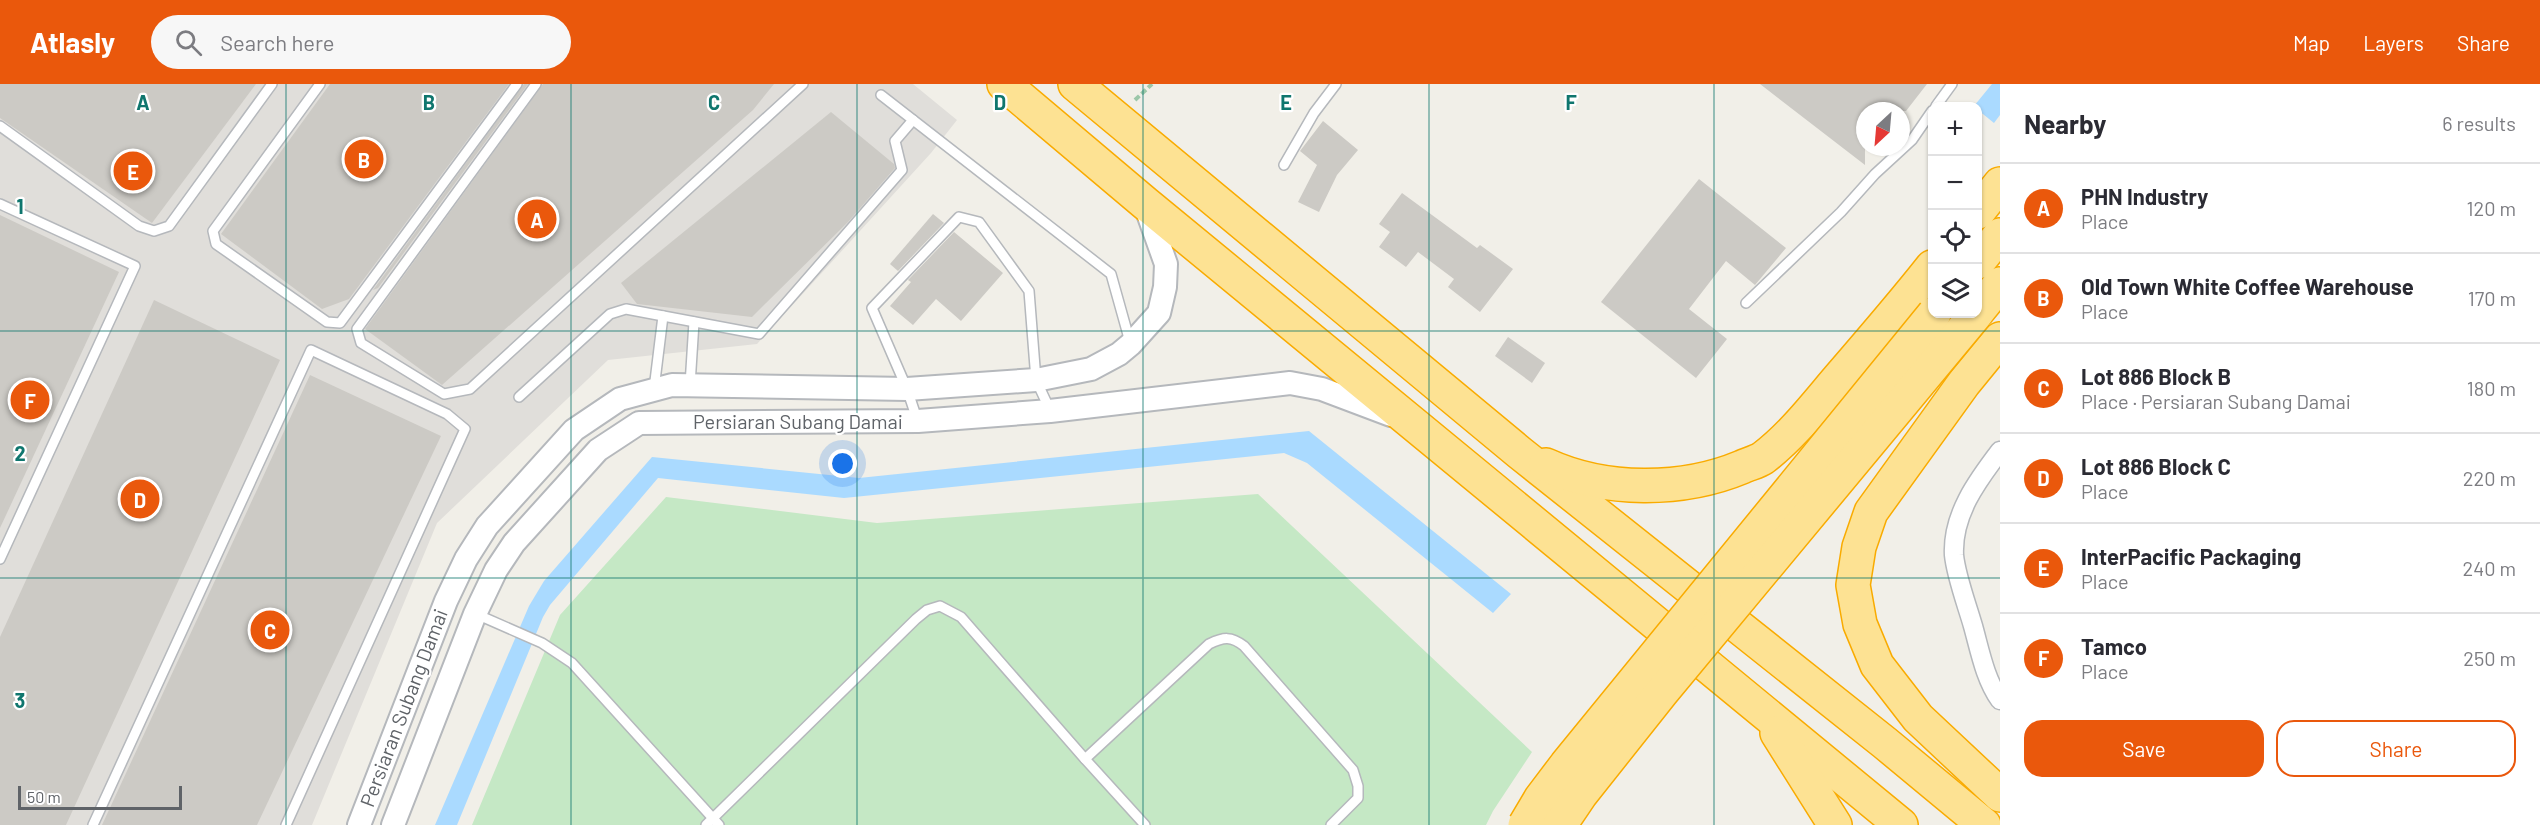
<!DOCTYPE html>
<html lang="en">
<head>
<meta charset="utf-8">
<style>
	body { margin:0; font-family:Barlow,sans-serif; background:#f7f7f7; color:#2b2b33 }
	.controls { position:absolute; right:18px; top:18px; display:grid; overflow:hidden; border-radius:12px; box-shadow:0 2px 4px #0004 }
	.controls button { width:54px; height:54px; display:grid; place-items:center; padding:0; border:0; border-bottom:2px solid #e1e1e2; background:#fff; color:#2b2b33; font:30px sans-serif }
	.compass { position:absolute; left:1856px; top:18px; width:54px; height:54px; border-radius:50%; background:#fff; box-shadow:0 2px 4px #0004; rotate:206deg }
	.scale { position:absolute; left:18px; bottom:15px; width:164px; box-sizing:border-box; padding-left:6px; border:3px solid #5f6368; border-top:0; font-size:16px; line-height:21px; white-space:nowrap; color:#5f6368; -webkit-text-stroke:4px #fff; paint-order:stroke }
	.you { position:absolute; left:843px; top:380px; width:21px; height:21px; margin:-15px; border:4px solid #fff; border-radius:50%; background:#1a73e8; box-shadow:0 0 0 9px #1a73e833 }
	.badge { display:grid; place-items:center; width:39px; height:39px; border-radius:50%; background:#ea580c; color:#fff; font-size:20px; font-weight:700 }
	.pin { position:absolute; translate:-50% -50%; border:3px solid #fff; box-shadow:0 2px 6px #0006 }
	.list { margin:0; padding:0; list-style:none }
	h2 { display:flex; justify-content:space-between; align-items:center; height:78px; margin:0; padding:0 24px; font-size:26px }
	h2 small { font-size:20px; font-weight:400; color:#7c7c81 }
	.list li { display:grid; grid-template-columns:39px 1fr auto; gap:18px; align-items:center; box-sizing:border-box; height:90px; padding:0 24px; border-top:2px solid #e1e1e2 }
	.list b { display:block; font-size:22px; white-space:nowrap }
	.list p { margin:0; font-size:20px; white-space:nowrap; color:#7c7c81 }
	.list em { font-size:20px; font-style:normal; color:#7c7c81 }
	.actions { display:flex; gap:12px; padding:18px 24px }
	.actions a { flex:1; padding:14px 0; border:2px solid #ea580c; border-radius:18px; text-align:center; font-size:21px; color:#ea580c }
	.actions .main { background:#ea580c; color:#fff }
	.icon { flex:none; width:33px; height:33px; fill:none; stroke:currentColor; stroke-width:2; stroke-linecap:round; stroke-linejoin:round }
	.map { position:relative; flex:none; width:2000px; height:741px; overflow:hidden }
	header { display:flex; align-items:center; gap:36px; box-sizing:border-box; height:84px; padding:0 30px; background:#ea580c; color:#fff }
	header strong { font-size:28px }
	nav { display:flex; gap:33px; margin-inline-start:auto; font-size:21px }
	.search { width:420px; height:54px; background:#f7f7f7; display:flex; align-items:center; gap:15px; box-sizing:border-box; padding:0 21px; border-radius:33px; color:#7c7c81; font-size:22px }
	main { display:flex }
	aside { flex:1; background:#fff }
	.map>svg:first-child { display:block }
</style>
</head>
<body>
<header>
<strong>Atlasly</strong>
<div class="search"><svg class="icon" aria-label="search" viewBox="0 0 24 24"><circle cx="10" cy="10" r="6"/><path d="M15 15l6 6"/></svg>Search here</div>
<nav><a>Map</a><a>Layers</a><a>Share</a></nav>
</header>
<main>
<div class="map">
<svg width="2000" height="741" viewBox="0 0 2000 741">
	<rect width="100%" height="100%" fill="#f1efe8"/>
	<polygon fill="#e0deda" points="0,0 913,0 957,36 931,69 757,260 608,276 437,439 312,741 0,741"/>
	<polygon fill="#c5e8c5" points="1258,410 1532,668 1493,727 1486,741 472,741 560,531 666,413 877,439"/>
	<g fill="#aadaff">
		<polygon points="1992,0 2000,0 2000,31 1994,39 1978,26 1978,22 1974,22"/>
		<polygon points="1309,347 1511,510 1493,529 1307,379 1284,369 844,414 658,394 550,521 543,533 457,741 435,741 529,522 544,497 652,373 859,394"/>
	</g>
	<g fill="#cccac5">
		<polygon points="0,0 256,0 152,139 0,34"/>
		<polygon points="330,0 509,0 349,215 322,225 221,150"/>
		<polygon points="524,0 528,0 378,204 373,206"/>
		<polygon points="543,0 774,0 753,26 442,301 365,245"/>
		<polygon points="1760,0 1927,0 1906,27 1865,27 1865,81"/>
		<polygon points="831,28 894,80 895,84 848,138 752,233 637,220 621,199"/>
		<polygon points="1323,37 1358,66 1337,91 1319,128 1298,118 1317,81 1300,67"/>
		<polygon points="1699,95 1786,164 1755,201 1726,177 1689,225 1727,255 1696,294 1601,218"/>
		<polygon points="1402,109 1477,164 1480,161 1513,185 1480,228 1448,203 1454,195 1418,168 1406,183 1379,163 1390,148 1379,140"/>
		<polygon points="933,130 944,139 898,187 890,180"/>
		<polygon points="0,131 119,188 0,444"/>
		<polygon points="954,148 1003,189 961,237 936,215 913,241 890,222 911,198 908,196"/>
		<polygon points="154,216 280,276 66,741 0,741 0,553"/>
		<polygon points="1508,253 1545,279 1532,299 1495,272"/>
		<polygon points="310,291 441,352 257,741 102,741"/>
	</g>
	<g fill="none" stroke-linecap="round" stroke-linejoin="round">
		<g stroke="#b5b8bc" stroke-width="12">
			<g id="service">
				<polyline points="320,0 213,147 216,160 327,238 340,239 517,0"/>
				<polyline points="536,0 357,245 361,259 444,310 470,305 803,0"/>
				<polyline points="881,11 1111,190 1130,258"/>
				<polyline points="1936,22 1952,0"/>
				<polyline points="0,42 139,142 154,147 169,142 272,0"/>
				<polyline points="1284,81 1314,29 1336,0"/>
				<polyline points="0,120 135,182 0,475"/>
				<polyline points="1746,219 1841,128 1875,90 1912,56 1932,27"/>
				<polyline points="690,301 694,238"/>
				<polyline points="654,305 663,232"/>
				<polyline points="519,313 610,230 626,225 759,250 902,86 895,57 913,36"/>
				<polyline points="917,335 907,305 872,224 959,133 979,138 1029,207 1036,296 1050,326"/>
				<polyline points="476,530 542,559 572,579 719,741"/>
				<polyline points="1085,675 1145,741"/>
				<polyline points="93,741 311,266 447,330 465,345 286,741"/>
				<path d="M706,741L916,535L927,526L940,522L961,533L1085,675L1209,560C1224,553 1231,552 1244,562L1353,686L1358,702V714L1331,741"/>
			</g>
		</g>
		<g stroke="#b5b8bc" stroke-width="21">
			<path id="minor" d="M2000,367C1977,397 1952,431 1954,471C1956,492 1967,521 1973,542C1980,567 1985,595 2000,616"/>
		</g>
		<g stroke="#b5b8bc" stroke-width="26">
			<g id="tertiary">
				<polyline points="359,741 446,517 466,475 487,442 574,346 620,315 672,301 907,305 1036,296 1091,285 1119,270 1131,260 1159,229 1165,203 1166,180 1145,121"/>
				<polyline points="393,741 475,530 496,486 514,459 598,366 639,339 918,337 1050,327 1290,299 1322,305 1391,331"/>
			</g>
		</g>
		<g stroke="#f9ab00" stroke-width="36">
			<g id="motorway">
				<polyline points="1004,0 1145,119 1901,741"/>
				<polyline points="1075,0 1520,369 1885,659 1984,741"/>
				<polyline points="1978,128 2000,100"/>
				<polyline points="1978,178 2000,151"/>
				<polyline points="1978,227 2000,200"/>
				<polyline points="2000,255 1964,299 1871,428 1859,463 1853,501 1860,540 1877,581 1918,634 2000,711"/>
				<path d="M1546,381C1605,408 1682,408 1742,383C1748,380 1757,378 1763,374C1792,352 1815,322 1838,295C1870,258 1902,221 1932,183"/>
				<polyline points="1777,649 1835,741"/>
			</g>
		</g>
		<polyline stroke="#9cc7a9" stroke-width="4" stroke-dasharray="6 3" stroke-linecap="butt" points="1135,16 1152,0"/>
		<use href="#service" stroke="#fff" stroke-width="9"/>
		<use href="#minor" stroke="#fff" stroke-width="18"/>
		<use href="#tertiary" stroke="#fff" stroke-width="22"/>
		<use href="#motorway" stroke="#fde293" stroke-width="33"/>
		<g stroke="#f9ab00" stroke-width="36" stroke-linecap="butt">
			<g id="motorway-bridge">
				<polyline points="1525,741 1541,714 1566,681 1934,230"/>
				<polyline points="1560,741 1581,710 1662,608 1976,230"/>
			</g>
		</g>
		<use href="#motorway-bridge" stroke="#fde293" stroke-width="33"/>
	</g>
	<path fill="none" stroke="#0f766e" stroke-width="1.5" stroke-opacity="0.55" d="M286,0V741M571,0V741M857,0V741M1143,0V741M1429,0V741M1714,0V741M0,247H2000M0,494H2000"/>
	<g text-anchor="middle" stroke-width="4.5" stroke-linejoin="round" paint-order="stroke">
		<g font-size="20" fill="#5f6368" stroke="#fff">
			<text x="798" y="345">Persiaran Subang Damai</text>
			<text transform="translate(404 624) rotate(-69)" y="7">Persiaran Subang Damai</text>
		</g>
	</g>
	<g font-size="20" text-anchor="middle" font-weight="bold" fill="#0f766e" stroke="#fff" stroke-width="4.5" stroke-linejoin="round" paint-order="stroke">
		<text x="143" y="26">A</text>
		<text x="429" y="26">B</text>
		<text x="714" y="26">C</text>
		<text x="1000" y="26">D</text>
		<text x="1286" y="26">E</text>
		<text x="1571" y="26">F</text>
		<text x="20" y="130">1</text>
		<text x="20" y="377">2</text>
		<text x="20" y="624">3</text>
	</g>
</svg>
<div class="controls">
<button>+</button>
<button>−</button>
<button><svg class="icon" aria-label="locate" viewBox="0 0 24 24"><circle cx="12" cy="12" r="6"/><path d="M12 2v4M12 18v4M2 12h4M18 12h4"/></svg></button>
<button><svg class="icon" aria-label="layers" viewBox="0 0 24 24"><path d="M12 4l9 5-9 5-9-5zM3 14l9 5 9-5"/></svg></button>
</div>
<svg class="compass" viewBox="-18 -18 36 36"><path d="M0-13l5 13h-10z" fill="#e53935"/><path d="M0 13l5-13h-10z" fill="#7c7c81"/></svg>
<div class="scale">50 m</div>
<div class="you"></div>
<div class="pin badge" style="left:537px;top:135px">A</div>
<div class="pin badge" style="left:364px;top:75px">B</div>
<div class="pin badge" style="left:270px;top:546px">C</div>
<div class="pin badge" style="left:140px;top:415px">D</div>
<div class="pin badge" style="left:133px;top:87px">E</div>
<div class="pin badge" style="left:30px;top:316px">F</div>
</div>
<aside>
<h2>Nearby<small>6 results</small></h2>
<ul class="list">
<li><span class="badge">A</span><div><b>PHN Industry</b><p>Place</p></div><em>120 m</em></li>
<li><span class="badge">B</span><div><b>Old Town White Coffee Warehouse</b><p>Place</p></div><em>170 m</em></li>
<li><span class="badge">C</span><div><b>Lot 886 Block B</b><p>Place · Persiaran Subang Damai</p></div><em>180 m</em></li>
<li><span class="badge">D</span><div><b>Lot 886 Block C</b><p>Place</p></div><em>220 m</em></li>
<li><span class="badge">E</span><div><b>InterPacific Packaging</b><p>Place</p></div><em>240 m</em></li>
<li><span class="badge">F</span><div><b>Tamco</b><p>Place</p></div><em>250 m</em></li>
</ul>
<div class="actions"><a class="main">Save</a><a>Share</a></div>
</aside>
</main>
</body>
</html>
